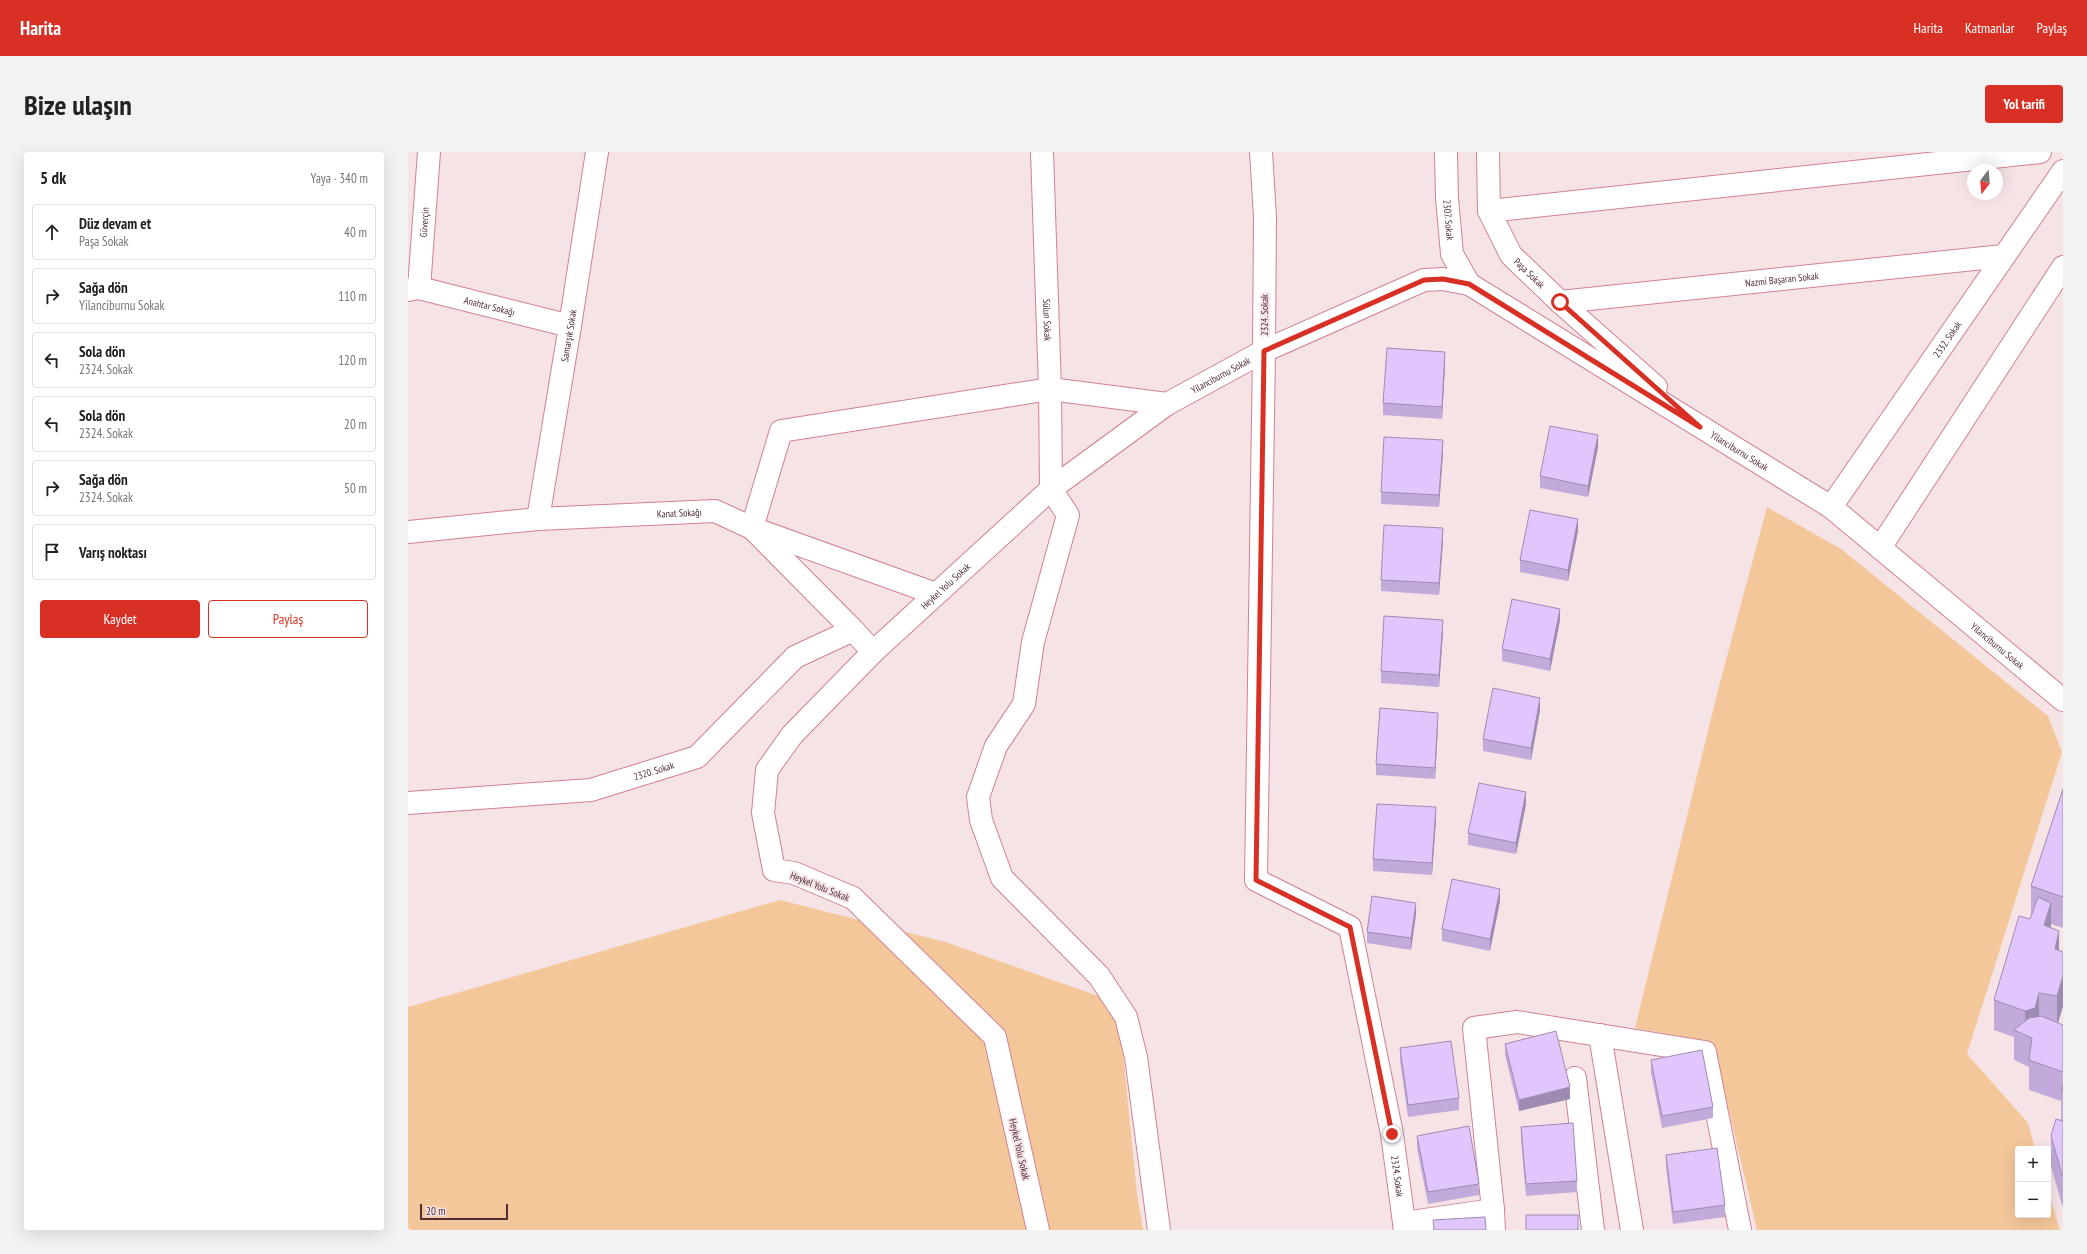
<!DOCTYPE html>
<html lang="tr">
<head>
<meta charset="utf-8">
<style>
	body { margin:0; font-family:"PT Sans Narrow",sans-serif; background:#f2f2f2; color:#222 }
	.controls { position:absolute; right:12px; bottom:12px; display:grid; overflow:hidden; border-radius:4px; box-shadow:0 4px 16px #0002 }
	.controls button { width:36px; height:36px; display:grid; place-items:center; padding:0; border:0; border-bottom:1px solid #e0e0e0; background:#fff; color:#222; font:20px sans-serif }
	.compass { position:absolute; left:1559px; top:12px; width:36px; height:36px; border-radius:50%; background:#fff; box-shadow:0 4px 16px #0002; rotate:196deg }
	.scale { position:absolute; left:12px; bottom:10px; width:88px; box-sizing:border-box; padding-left:4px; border:2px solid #4f2d34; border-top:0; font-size:11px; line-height:14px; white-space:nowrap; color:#4f2d34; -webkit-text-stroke:3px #f5e3e6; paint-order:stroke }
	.stop { position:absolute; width:12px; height:12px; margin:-9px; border:3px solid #d93025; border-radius:50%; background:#fff }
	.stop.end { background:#d93025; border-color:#fff; box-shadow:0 1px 4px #0008 }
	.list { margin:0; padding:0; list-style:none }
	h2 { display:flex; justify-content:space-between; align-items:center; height:52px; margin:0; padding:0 16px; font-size:17px }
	h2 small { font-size:13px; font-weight:400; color:#767676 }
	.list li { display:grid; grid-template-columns:26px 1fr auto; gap:12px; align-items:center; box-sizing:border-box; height:56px; margin:0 8px 8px; padding:0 8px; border:1px solid #e0e0e0; border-radius:4px }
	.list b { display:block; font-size:15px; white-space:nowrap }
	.list p { margin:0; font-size:13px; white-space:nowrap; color:#767676 }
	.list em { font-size:13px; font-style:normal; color:#767676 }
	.actions { display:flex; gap:8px; padding:12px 16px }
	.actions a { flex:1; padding:9px 0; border:1px solid #d93025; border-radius:4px; text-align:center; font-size:14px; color:#d93025 }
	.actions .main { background:#d93025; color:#fff }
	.icon { flex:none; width:22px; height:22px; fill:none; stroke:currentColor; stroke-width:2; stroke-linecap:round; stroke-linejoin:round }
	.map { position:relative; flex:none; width:1655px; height:1078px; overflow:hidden; border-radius:4px }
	header { display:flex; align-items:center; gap:24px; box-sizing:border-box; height:56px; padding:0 20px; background:#d93025; color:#fff }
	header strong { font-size:19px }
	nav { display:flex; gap:22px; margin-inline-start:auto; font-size:14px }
	.intro { display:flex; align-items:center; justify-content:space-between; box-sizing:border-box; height:96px; padding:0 24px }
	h1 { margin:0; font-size:28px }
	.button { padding:10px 18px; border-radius:4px; background:#d93025; color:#fff; font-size:14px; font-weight:700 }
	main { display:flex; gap:24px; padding:0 24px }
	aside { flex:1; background:#fff; border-radius:4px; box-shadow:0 4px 16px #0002 }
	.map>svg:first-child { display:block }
</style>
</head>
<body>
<header>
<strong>Harita</strong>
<nav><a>Harita</a><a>Katmanlar</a><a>Paylaş</a></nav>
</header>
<div class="intro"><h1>Bize ulaşın</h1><a class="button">Yol tarifi</a></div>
<main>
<aside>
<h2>5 dk<small>Yaya · 340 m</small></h2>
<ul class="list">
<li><svg class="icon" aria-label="ahead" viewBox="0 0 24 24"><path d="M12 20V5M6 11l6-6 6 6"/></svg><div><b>Düz devam et</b><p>Paşa Sokak</p></div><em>40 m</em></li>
<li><svg class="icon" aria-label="right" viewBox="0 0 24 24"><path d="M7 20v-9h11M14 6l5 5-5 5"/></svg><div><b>Sağa dön</b><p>Yilanciburnu Sokak</p></div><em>110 m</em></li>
<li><svg class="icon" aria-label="left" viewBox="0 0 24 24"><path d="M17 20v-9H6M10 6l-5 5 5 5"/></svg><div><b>Sola dön</b><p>2324. Sokak</p></div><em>120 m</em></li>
<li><svg class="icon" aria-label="left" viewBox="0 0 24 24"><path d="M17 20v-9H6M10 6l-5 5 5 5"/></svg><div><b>Sola dön</b><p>2324. Sokak</p></div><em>20 m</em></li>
<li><svg class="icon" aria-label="right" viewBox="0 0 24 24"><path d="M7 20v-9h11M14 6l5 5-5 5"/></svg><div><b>Sağa dön</b><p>2324. Sokak</p></div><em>50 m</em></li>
<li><svg class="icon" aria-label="arrive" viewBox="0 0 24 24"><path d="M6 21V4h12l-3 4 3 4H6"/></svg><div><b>Varış noktası</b></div></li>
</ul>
<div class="actions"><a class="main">Kaydet</a><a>Paylaş</a></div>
</aside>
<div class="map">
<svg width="1655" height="1078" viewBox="0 0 1655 1078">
	<rect width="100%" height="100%" fill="#f5e3e6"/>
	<g fill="#f3c79a">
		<polygon points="1359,355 1433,397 1640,564 1654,600 1559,902 1620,971 1627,997 1610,997 1610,1063 1640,1063 1640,1038 1652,1078 1349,1078 1305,890 1227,876 1310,538"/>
		<polygon points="372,748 537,790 710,851 729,1042 735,1078 0,1078 0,855"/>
	</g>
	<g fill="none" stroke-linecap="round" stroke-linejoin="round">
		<g stroke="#d18191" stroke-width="24">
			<g id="minor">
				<path id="s1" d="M634,0L642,237L643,337"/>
				<path id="s2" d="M853,0L857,65L856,199L848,728L942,775L984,982L997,1078"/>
				<path id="s3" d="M1038,0L1039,46L1044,102L1061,132"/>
				<path id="s4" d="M1080,0L1081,59L1103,103L1152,150L1248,235"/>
				<polyline points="1081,59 1632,0"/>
				<path id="s5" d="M11,136L21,0"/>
				<path id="s6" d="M0,138L11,136L162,174"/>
				<path id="s7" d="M1152,150L1595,104"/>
				<polyline points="643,337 660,363 625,490 616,552 588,594 570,645 573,668 594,726 691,824 718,865 728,905 751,1078"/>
				<path id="s8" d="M1423,355L1655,19"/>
				<path id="s9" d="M130,367L162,174L189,0"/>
				<path id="s10" d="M0,380L130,367L307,359L344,376L528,442"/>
				<polyline points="1472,396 1655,115"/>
				<polyline points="465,500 445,478 344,376 373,279 642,237 759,252"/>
				<path id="s11" d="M0,651L183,638L289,605L387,505L445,478"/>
				<polyline points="1192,883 1224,1078"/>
				<polyline points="1167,926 1185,1078"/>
				<polyline points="1085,1058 1066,876 1109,870 1297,900 1332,1078"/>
				<polyline points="996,1071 1085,1058 1086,1078"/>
				<path id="s12" d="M630,1078L587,885L445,746L386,721L366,718L355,661L359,618L384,583L465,500L643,337L759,252L856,199L1016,128L1035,127L1061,132L1423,355L1655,548"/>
			</g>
		</g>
		<use href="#minor" stroke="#fff" stroke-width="22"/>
	</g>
	<g fill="#c2aada">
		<polygon points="1037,212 1034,267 975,263 975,251"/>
		<polygon points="1190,295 1180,345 1132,336 1132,324"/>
		<polygon points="1035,300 1031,355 973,352 973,340"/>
		<polygon points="1170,379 1160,429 1112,420 1112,408"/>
		<polygon points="1035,388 1031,443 973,439 973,428"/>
		<polygon points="1152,468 1142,519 1094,509 1094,497"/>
		<polygon points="1035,480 1031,535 973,531 973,519"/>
		<polygon points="1132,558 1123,608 1075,599 1075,587"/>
		<polygon points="1030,572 1027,627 968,623 968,612"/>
		<polygon points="1655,637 1655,776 1643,772 1643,776 1651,798 1655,800 1655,854 1650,871 1655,873 1655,1054 1654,1053 1643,1014 1643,984 1653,969 1653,949 1621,938 1621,915 1606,908 1606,885 1586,878 1586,848 1623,765 1623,734"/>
		<polygon points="1118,652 1108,702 1060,693 1060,681"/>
		<polygon points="1028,667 1024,723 965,719 965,707"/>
		<polygon points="1092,749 1082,799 1034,789 1034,777"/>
		<polygon points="1008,762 1003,798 959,791 959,780"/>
		<polygon points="1097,892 1162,947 1111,959 1097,903"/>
		<polygon points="992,896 1051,946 1051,958 1000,965 992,908"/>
		<polygon points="1243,908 1305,955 1305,966 1254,976 1243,920"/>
		<polygon points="1113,975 1169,1029 1169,1040 1118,1044 1113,987"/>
		<polygon points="1009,984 1071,1032 1071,1043 1020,1052 1009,996"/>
		<polygon points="1258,1003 1317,1053 1317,1065 1265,1072 1258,1015"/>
	</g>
	<g fill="#9e8bb1">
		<polygon points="1037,200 1037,212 1034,267 1034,255"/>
		<polygon points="1190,283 1190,295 1180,345 1180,334"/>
		<polygon points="1035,288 1035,300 1031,355 1031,343"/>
		<polygon points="1170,367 1170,379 1160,429 1160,418"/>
		<polygon points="1035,376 1035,388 1031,443 1031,431"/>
		<polygon points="1152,457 1152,468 1142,519 1142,507"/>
		<polygon points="1035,468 1035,480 1031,535 1031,523"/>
		<polygon points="1132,546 1132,558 1123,608 1123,596"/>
		<polygon points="1030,561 1030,572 1027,627 1027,616"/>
		<polygon points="1118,640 1118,652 1108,702 1108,691"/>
		<polygon points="1028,655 1028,667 1024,723 1024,711"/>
		<polygon points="1092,737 1092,749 1082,799 1082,787"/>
		<polygon points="1008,751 1008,762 1003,798 1003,786"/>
		<polygon points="1643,751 1643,781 1636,773"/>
		<polygon points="1651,779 1651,810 1647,797"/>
		<polygon points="1655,824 1655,854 1649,874 1649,844"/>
		<polygon points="1631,841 1631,871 1624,886 1617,883 1617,859"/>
		<polygon points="1162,935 1162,947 1111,959 1111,948"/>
	</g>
	<g fill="#e1c6fd" stroke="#9e8bb1">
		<polygon points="979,196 1037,200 1034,255 975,251"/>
		<polygon points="1142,274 1190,283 1180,334 1132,324"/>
		<polygon points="976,285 1035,288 1031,343 973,340"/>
		<polygon points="1122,358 1170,367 1160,418 1112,408"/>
		<polygon points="976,373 1035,376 1031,431 973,428"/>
		<polygon points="1104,447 1152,457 1142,507 1094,497"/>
		<polygon points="976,464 1035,468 1031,523 973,519"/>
		<polygon points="1085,536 1132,546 1123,596 1075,587"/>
		<polygon points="972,556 1030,561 1027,616 968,612"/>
		<polygon points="1071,631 1118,640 1108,691 1060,681"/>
		<polygon points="1655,637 1655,745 1623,734"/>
		<polygon points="969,652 1028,655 1024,711 965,707"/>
		<polygon points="1044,727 1092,737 1082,787 1034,777"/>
		<polygon points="964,744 1008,751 1003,786 959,780"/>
		<polygon points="1630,745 1643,751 1636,773 1651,779 1647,797 1655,800 1655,824 1649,844 1631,841 1627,856 1617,859 1586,848 1611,764 1622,767"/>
		<polygon points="1633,864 1655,873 1655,920 1621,908 1624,886 1606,878 1621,866"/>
		<polygon points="1148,879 1162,935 1111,948 1097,892"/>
		<polygon points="1043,889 1051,946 1000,953 992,896"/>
		<polygon points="1294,898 1305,955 1254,964 1243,908"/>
		<polygon points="1655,934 1655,941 1653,940"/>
		<polygon points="1648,967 1655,969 1655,1023 1654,1023 1643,984"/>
		<polygon points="1165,971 1169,1029 1118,1032 1113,975"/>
		<polygon points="1061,974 1071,1032 1020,1040 1009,984"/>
		<polygon points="1309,996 1317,1053 1265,1060 1258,1003"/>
		<rect x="1118" y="1063" width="52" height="15"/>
		<polygon points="1077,1065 1078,1078 1026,1078 1025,1068"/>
	</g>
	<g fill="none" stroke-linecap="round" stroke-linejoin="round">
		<polyline stroke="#d93025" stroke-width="5" points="984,982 942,775 848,728 856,199 1016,128 1035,127 1061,132 1292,275 1152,150"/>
	</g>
	<g text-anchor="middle" stroke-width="4" stroke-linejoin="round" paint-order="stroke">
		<g font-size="10" fill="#4f2d34" stroke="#f5e3e6">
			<text dy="4" stroke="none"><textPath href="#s3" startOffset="68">2307. Sokak</textPath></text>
			<text dy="4" stroke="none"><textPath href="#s5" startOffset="66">Güverçin</textPath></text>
			<text dy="4" stroke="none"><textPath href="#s4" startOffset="134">Paşa Sokak</textPath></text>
			<text dy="4" stroke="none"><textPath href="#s7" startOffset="223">Nazmi Başaran Sokak</textPath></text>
			<text dy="4" stroke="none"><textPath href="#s6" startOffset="84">Anahtar Sokağı</textPath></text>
			<text transform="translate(856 163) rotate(-90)" y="4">2324. Sokak</text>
			<text dy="4" stroke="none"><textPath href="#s1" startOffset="168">Sülun Sokak</textPath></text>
			<text dy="4" stroke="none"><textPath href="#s9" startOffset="186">Samarşık Sokak</textPath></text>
			<text dy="4" stroke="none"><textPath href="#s8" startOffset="204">2332. Sokak</textPath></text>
			<text dy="4" stroke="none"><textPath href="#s12" startOffset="1187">Yilanciburnu Sokak</textPath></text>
			<text dy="4" stroke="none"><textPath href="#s12" startOffset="1775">Yilanciburnu Sokak</textPath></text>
			<text dy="4" stroke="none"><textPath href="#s10" startOffset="272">Kanat Sokağı</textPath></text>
			<text dy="4" stroke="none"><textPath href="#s12" startOffset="839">Heykel Yolu Sokak</textPath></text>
			<text dy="4" stroke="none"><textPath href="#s12" startOffset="2099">Yilanciburnu Sokak</textPath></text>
			<text dy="4" stroke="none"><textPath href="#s11" startOffset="249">2320. Sokak</textPath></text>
			<text transform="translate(412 734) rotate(22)" y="4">Heykel Yolu Sokak</text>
			<text transform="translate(612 997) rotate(77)" y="4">Heykel Yolu Sokak</text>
			<text dy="4" stroke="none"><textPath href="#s2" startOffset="1087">2324. Sokak</textPath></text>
		</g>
	</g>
</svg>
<div class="controls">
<button>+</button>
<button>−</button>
</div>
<svg class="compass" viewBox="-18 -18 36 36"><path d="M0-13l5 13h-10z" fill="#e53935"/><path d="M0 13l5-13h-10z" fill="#767676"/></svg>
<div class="scale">20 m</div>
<div class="stop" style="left:1152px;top:150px"></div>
<div class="stop end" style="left:984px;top:982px"></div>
</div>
</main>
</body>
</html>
